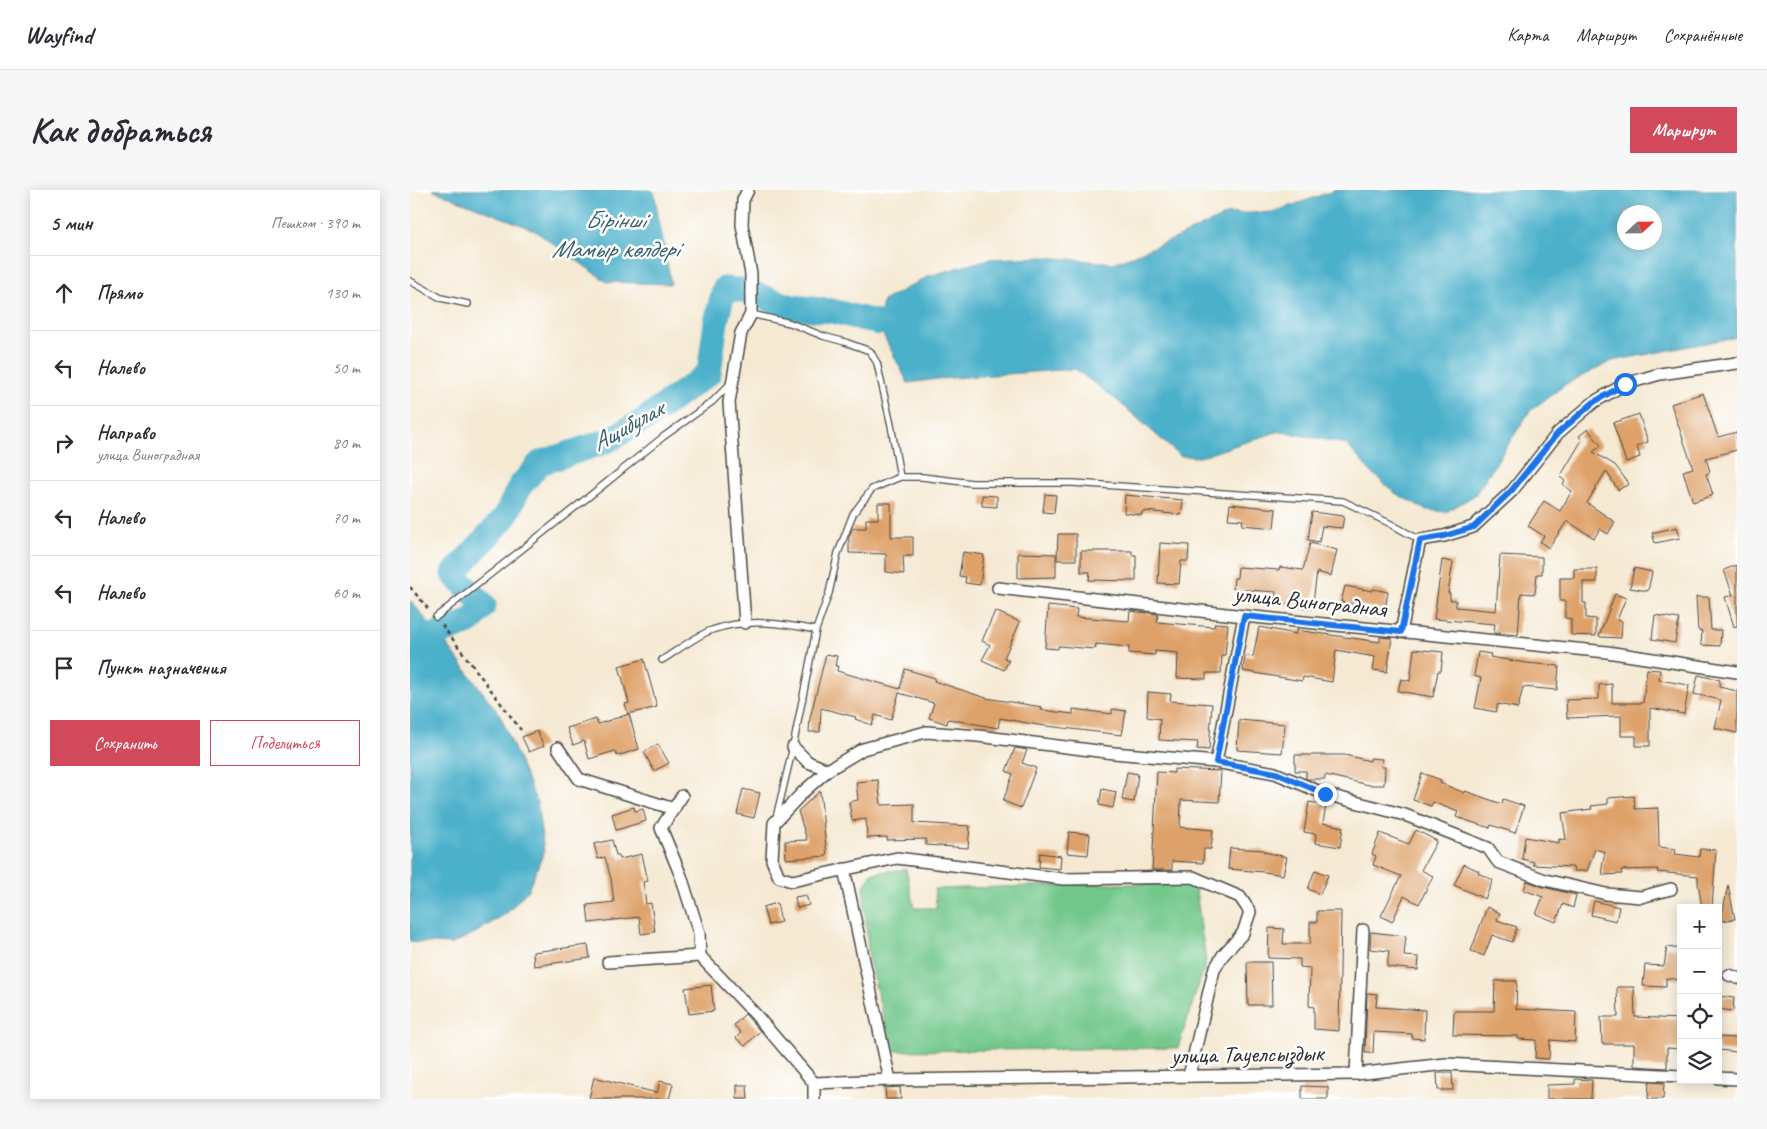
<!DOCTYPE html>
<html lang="ru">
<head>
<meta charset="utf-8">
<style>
	body { margin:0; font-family:Caveat,sans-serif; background:#f7f7f7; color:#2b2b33 }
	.controls { position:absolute; right:15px; bottom:15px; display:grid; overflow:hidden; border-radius:0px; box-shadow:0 2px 12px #0003 }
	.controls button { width:45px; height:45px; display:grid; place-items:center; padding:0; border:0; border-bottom:1px solid #e1e1e2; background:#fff; color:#2b2b33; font:25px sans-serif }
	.compass { position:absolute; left:1207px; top:15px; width:45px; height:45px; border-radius:50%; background:#fff; box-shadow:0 2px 12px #0003; rotate:68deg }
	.stop { position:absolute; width:15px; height:15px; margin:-11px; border:4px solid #1a73e8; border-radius:50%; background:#fff }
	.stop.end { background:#1a73e8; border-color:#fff; box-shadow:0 1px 5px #0008 }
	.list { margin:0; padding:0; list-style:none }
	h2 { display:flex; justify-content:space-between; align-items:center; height:65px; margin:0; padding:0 20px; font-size:21px }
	h2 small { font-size:16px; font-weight:400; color:#7c7c81 }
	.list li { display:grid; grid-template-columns:32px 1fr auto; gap:15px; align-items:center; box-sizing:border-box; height:75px; padding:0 20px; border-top:1px solid #e1e1e2 }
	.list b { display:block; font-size:19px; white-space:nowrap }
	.list p { margin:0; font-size:16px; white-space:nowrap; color:#7c7c81 }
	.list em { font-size:16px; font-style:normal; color:#7c7c81 }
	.actions { display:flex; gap:10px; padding:15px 20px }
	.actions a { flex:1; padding:11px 0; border:1px solid #d1495b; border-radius:0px; text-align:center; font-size:18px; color:#d1495b }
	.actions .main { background:#d1495b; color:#fff }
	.icon { flex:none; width:28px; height:28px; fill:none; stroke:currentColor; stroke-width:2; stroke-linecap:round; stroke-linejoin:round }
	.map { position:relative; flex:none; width:1327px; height:909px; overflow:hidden; border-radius:0px }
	header { display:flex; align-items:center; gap:30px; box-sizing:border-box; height:70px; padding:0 25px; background:#fff; border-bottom:1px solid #e1e1e2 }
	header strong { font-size:24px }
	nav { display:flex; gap:28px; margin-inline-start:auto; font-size:18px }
	.intro { display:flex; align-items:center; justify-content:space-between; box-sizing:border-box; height:120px; padding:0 30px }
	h1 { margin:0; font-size:35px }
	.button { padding:12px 22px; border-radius:0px; background:#d1495b; color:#fff; font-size:18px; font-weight:700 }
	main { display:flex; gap:30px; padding:0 30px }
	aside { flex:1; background:#fff; border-radius:0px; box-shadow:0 2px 12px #0003 }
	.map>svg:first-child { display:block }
</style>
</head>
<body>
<header>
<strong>Wayfind</strong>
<nav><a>Карта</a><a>Маршрут</a><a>Сохранённые</a></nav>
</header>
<div class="intro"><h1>Как добраться</h1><a class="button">Маршрут</a></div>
<main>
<aside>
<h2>5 мин<small>Пешком · 390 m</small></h2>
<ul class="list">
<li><svg class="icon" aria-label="ahead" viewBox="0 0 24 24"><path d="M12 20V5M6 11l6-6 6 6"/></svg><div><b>Прямо</b></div><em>130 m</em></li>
<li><svg class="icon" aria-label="left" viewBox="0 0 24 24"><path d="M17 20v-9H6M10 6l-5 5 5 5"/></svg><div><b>Налево</b></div><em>50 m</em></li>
<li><svg class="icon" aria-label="right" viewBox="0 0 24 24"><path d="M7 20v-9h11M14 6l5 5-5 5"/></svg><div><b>Направо</b><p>улица Виноградная</p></div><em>80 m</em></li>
<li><svg class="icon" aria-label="left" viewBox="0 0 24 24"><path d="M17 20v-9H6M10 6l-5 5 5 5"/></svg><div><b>Налево</b></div><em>70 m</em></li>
<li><svg class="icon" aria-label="left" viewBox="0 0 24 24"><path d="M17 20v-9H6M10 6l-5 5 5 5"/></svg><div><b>Налево</b></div><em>60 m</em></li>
<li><svg class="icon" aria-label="arrive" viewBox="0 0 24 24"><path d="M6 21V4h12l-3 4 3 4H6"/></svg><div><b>Пункт назначения</b></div></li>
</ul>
<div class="actions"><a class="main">Сохранить</a><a>Поделиться</a></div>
</aside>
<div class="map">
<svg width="1327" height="909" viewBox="0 0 1327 909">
	<rect width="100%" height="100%" fill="#fff"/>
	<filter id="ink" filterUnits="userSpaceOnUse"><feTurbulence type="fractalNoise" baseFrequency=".02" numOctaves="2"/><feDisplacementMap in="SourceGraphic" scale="10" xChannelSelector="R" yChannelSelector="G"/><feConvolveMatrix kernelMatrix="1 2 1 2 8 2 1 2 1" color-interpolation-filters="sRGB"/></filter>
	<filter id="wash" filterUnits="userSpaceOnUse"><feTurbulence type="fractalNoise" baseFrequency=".0096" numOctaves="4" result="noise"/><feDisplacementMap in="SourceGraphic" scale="20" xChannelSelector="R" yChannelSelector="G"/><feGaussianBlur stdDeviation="1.12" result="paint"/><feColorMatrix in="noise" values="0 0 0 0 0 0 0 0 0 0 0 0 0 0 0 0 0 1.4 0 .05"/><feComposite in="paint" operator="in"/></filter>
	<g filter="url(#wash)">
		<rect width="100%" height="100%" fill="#f5e9d3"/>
		<polygon fill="#72c78b" stroke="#4e795b" points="496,679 504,718 527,718 524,699 689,694 785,694 796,772 768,858 482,861 459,771 453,698 462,683"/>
		<g fill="#4bb0ca" stroke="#3b6e7a" fill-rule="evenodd">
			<polygon points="22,0 240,0 244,2 261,94 197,92 124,40"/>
			<path d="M926,0H1327V147L1202,171L1156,194L1120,221L1065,305L1036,322L1017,320L985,303L961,282L936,254L870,241L790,267L770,266L708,211L665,179L528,189L498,193L469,137L473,111L519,86L579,69L634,67L704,73L769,47L818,24L863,22ZM1244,22V52H1214V22Z"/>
			<polygon points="0,410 37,455 90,525 127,613 134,662 118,700 97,723 67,742 42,754 0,752"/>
		</g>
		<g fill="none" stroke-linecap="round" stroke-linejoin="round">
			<polyline stroke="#4bb0ca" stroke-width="25" points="0,465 20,447 61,431 74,415 43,384 95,327 110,296 130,273 197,251 234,230 299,183 306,132 314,99 332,100 382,117 422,121 469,133"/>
		</g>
		<g id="blocks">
			<g fill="#dea169">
				<polygon points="1293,203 1308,247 1327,242 1327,260 1296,268 1300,282 1296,284 1303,305 1283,312 1273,281 1283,278 1261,214"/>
				<polygon points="1229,224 1238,252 1227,256 1230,267 1216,272 1203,233"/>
				<polygon points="1178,239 1191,256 1183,262 1205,275 1219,294 1208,300 1196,281 1177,313 1205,332 1198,344 1190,339 1184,348 1157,331 1139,358 1130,352 1134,346 1118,336 1134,311 1150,321 1162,301 1153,295 1155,291 1150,287 1172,250 1169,246"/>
				<polygon points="635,304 646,305 644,323 633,322"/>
				<polygon points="572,305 587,306 587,317 572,316"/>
				<polygon points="715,305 773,310 771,325 736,321 736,322 732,322 732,325 714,323"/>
				<polygon points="468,313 481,313 481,347 503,347 503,366 493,366 494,384 476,382 476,364 439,363 439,346 443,338 456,338 456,329 468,329"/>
				<polygon points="820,314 866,319 864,338 832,335 833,330 818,329"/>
				<polygon points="902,322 934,326 932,338 912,336 909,352 898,350"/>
				<polygon points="1267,337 1270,348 1245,353 1242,343"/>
				<polygon points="648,344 666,344 666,370 647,370"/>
				<polygon points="750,353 779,355 778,371 771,371 769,394 748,393"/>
				<polygon points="900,353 927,360 921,386 907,382 902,419 865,413 866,402 823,399 824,388 827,388 828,377 869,380 870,377 893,380"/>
				<polygon points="671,361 722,361 722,365 726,365 726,391 679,390 680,382 671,382"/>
				<polygon points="553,362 574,365 570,395 555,393 556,387 549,386"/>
				<polygon points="608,363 646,364 646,387 608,388"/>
				<polygon points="1090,365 1132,367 1132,384 1127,384 1125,404 1111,403 1108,445 1084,443 1085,434 1024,429 1032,370 1043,372 1038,403 1040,403 1040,410 1046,410 1046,417 1086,421"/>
				<polygon points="1327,375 1327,436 1324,437 1315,407 1323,405 1314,380"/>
				<polygon points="1224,378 1242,382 1238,401 1220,398"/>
				<polygon points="1164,379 1187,379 1187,392 1173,392 1173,413 1176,413 1176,428 1186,429 1186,446 1161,445 1161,429 1155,428 1155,411 1150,411 1150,388 1164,388"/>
				<polygon points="935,396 962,401 963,399 978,402 975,420 931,412"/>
				<polygon points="1205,404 1216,408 1207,430 1212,431 1211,448 1191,447 1189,446"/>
				<polygon points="1286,407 1299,407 1301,440 1311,440 1310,456 1291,455 1292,441 1288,440"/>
				<polygon points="638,416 667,419 666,427 719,431 720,421 748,424 747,432 804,437 805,433 818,434 815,465 812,465 811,483 796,483 796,489 767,488 768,463 745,461 745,465 719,463 719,457 686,454 685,459 648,456 648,459 635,458"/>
				<polygon points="585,421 610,432 594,468 599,470 594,480 572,470 580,455 572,451"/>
				<polygon points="1245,425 1269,429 1265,453 1242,449"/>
				<polygon points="849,437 886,444 886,440 970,452 970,447 982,448 977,482 963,480 965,467 926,460 922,492 893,487 892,491 833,481 835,466 843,467"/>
				<polygon points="1004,459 1033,462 1031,481 1028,481 1023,507 988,501 991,489 1000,491"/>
				<polygon points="1068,462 1081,464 1080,467 1117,473 1149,476 1147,500 1113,497 1108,518 1088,514 1086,522 1065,518 1071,488 1064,486"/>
				<polygon points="416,464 427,466 425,476 428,476 427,481 490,499 495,479 525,488 524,491 576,508 632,517 631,520 663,524 663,519 702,524 702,519 716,521 712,545 628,535 590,528 588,538 538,529 537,534 519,528 524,513 489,503 481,530 465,525 462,535 445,529 446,527 411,518 410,542 399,542 400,528"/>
				<polygon points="234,469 247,517 218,524 215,514 219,513 209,476"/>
				<polygon points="1237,479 1250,480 1249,490 1279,495 1274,524 1240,518 1240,556 1226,556 1226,546 1211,546 1211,526 1157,528 1156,510 1189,509 1189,495 1202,494 1202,513 1233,513"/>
				<polygon points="1288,485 1310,490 1309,497 1327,501 1327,543 1305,538 1311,510 1284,504"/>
				<polygon points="738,502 761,504 760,511 802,514 799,560 787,559 788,552 749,550 750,529 737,527"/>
				<polygon points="219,524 229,559 207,566 205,561 179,569 174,551 163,555 157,538 186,529 188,534"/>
				<polygon points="829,530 875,534 872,563 827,560"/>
				<polygon points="127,541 134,556 119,562 112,547"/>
				<polygon points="248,554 259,573 244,581 234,562"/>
				<polygon points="605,558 617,560 612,573 626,578 611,618 593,611 603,584 596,581"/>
				<polygon points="885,565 935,565 960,571 960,568 972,569 971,577 975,577 974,595 959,595 915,585 915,589 897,589 896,588 896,581 885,581"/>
				<polygon points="764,579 811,581 809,612 771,610 770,637 803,640 801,659 794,659 793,673 762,671 762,680 742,680 747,582 764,583"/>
				<polygon points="717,582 728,584 724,612 712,610"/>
				<polygon points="1012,583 1031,590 1030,593 1055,603 1055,601 1092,614 1093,609 1114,616 1105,643 1081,635 1080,638 1046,627 1048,622 1023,612 1021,616 1003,610"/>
				<polygon points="468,590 471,615 504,614 504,633 560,636 558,658 516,655 516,649 477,650 477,647 457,648 456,629 442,631 439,612 448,610 446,592"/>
				<polygon points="333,599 350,603 344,628 327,624"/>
				<polygon points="692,599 706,602 703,618 689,615"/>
				<polygon points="410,601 417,666 376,669 375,651 397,650 388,621"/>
				<polygon points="1224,606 1225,619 1248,618 1249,657 1266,659 1265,664 1289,667 1290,659 1306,660 1302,718 1292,718 1288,693 1288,686 1247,682 1248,679 1211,680 1212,684 1193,685 1192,676 1195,662 1185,659 1177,681 1164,681 1163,677 1123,675 1124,672 1112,669 1115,647 1149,653 1149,649 1156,650 1152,623 1182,619 1181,616 1198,614 1198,608"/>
				<polygon points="899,612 916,615 913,633 933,637 930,657 905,653 906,644 894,642"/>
				<polygon points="224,617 225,621 233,619 236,631 206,640 202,624"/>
				<polygon points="1006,640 1027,651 1011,680 1023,686 1009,714 994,706 982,732 971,726 991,686 963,675 966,666 962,664 970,643 999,654"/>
				<polygon points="659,642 680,644 678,665 657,663"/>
				<polygon points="202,650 206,665 209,665 210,669 232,664 238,691 233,692 236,714 241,713 245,742 231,744 229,727 179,733 177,715 204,712 201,689 195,667 188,669 184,654"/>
				<polygon points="820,658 854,660 854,662 877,667 873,685 854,682 818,679"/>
				<polygon points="630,663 651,666 650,679 629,677"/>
				<polygon points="1054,674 1069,681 1068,683 1083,690 1075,709 1044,695"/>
				<polygon points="905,680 918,685 910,704 898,699"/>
				<polygon points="1117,691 1133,697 1166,705 1163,718 1153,714 1146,732 1126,724 1133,707 1114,700"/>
				<polygon points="1318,695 1325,729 1311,731"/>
				<polygon points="396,705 399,715 387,718 385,707"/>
				<polygon points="1184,711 1209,717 1206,731 1181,725"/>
				<polygon points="367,713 371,732 358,735 353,717"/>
				<polygon points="1077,717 1090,723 1087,730 1107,737 1102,752 1082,745 1074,766 1061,761"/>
				<polygon points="907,721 931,721 929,841 904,839 904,817 899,816 900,778 890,777 890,769 858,768 859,738 874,739 873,754 900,754 900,732 907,732"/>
				<polygon points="961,742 996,746 994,766 1009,767 1008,780 977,777 979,761 960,759"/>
				<polygon points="178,755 180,768 124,776 123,762"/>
				<polygon points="1257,757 1271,759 1271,790 1256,788 1256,797 1233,796 1235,775 1254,776"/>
				<polygon points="837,772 861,772 862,815 838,815"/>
				<polygon points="1085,791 1107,791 1106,819 1166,822 1165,852 1140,850 1139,869 1125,868 1126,850 1108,849 1108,846 1043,845 1044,821 1084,821"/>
				<polygon points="301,795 304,821 279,824 275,798"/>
				<polygon points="1207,797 1224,797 1225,827 1271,829 1271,859 1257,858 1257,878 1224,876 1224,854 1192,854 1191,827 1208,827"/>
				<polygon points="957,803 967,804 966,817 1015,820 1014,849 1002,848 1002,844 964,842 963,863 955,863"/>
				<polygon points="1308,806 1324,808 1323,821 1308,819"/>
				<polygon points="335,824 350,841 335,856 326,848 331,843 324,835"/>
				<polygon points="1308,847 1327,848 1327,862 1308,860"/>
				<polygon points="1027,883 1042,883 1043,900 1028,900"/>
				<polygon points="184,887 247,903 250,891 263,894 259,909 179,909"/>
				<polygon points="1165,889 1182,890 1181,909 1137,909 1137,895 1165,894"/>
				<polygon points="1239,892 1254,893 1253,909 1238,909"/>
				<polygon points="327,895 337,895 338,909 327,909"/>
				<polygon points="892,896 918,897 918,909 892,909"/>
				<polygon points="490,897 491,909 476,909 475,898"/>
			</g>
		</g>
	</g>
	<g filter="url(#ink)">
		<use href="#blocks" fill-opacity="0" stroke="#494844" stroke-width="1"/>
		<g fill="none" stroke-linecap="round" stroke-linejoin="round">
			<g stroke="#494844" stroke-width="8">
				<g id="lane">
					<polyline points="0,91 31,108 58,114"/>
					<polyline points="341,124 380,133 413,146 435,152 460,161 467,173 481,235 490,287"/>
					<polyline points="26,427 191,297 253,247 302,212 320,194"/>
					<path d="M252,470C265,462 289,444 302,440C337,428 371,433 406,440"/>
					<polyline points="366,628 383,557 406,440 419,403 428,363 443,324 462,299 490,287 512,287 562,293 663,293 933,311 979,333 1010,350"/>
				</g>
			</g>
			<g stroke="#494844" stroke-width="14">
				<g id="street">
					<polyline points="588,398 834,426 1197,462 1327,482"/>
					<polyline points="335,433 319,212 331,143 341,124 341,84 332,35 333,10 338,0"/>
					<polyline points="991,442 1010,350 1034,346 1063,337 1102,301 1148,243 1184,212 1215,194 1250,184 1327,173"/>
					<polyline points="383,557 398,572 418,580"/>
					<polyline points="148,558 169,589 264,619"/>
					<polyline points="806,572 834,426"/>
					<polyline points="272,606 251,638 271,686 289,743 290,766 346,825 404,893 404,909"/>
					<polyline points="434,679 480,890"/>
					<polyline points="198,772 290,766"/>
					<polyline points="1319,785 1327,788"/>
					<polyline points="946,884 953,740"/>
					<polyline points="779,886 804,780 813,765 833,743 840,722 830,707 783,687 653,689 487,668 382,691 369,687 362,670 364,633 392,603 418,580 453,559 516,542 568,546 704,563 806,572 865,583 915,604 995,625 1078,658 1088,672 1135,690 1196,704 1231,707 1261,699"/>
					<polyline points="1308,888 1327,889"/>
					<polyline points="404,893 480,890 946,884 1036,874 1271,886"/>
				</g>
			</g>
			<g stroke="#494844" stroke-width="2.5" stroke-dasharray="4 4" stroke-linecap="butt">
				<polyline points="0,397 20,421"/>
				<polyline points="32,435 111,540"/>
			</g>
			<use href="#lane" stroke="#fff" stroke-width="5.5"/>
			<use href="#street" stroke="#fff" stroke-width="11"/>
		</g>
	</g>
	<g fill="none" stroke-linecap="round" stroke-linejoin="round" filter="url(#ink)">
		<polyline stroke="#1a73e8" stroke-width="6" points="915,604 866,583 806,572 834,426 991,442 1010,350 1034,346 1064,337 1102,300 1148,243 1184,212 1215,194"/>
	</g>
	<g text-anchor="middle" stroke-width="5" stroke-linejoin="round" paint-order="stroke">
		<g font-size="24" fill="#2b2b2b" stroke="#fff">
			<text transform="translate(900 411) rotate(6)" y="8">улица Виноградная</text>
			<text transform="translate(837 864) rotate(-1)" y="8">улица Тауелсыздык</text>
		</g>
		<g font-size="25" font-style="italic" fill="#38606b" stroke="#fff">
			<text x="205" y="38">Бірінші<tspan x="205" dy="29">Мамыр көлдері</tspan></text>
			<text transform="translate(217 235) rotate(-29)" y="9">Ащибулак</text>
		</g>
	</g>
</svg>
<div class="controls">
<button>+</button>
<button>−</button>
<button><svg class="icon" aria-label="locate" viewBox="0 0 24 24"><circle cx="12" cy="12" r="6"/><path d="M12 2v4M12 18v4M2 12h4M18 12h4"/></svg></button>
<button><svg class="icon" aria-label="layers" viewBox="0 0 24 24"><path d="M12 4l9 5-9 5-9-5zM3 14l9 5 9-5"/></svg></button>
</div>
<svg class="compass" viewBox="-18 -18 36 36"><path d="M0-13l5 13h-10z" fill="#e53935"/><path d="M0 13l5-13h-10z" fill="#7c7c81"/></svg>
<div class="stop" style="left:1215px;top:194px"></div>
<div class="stop end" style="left:915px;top:604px"></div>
</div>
</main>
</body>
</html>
